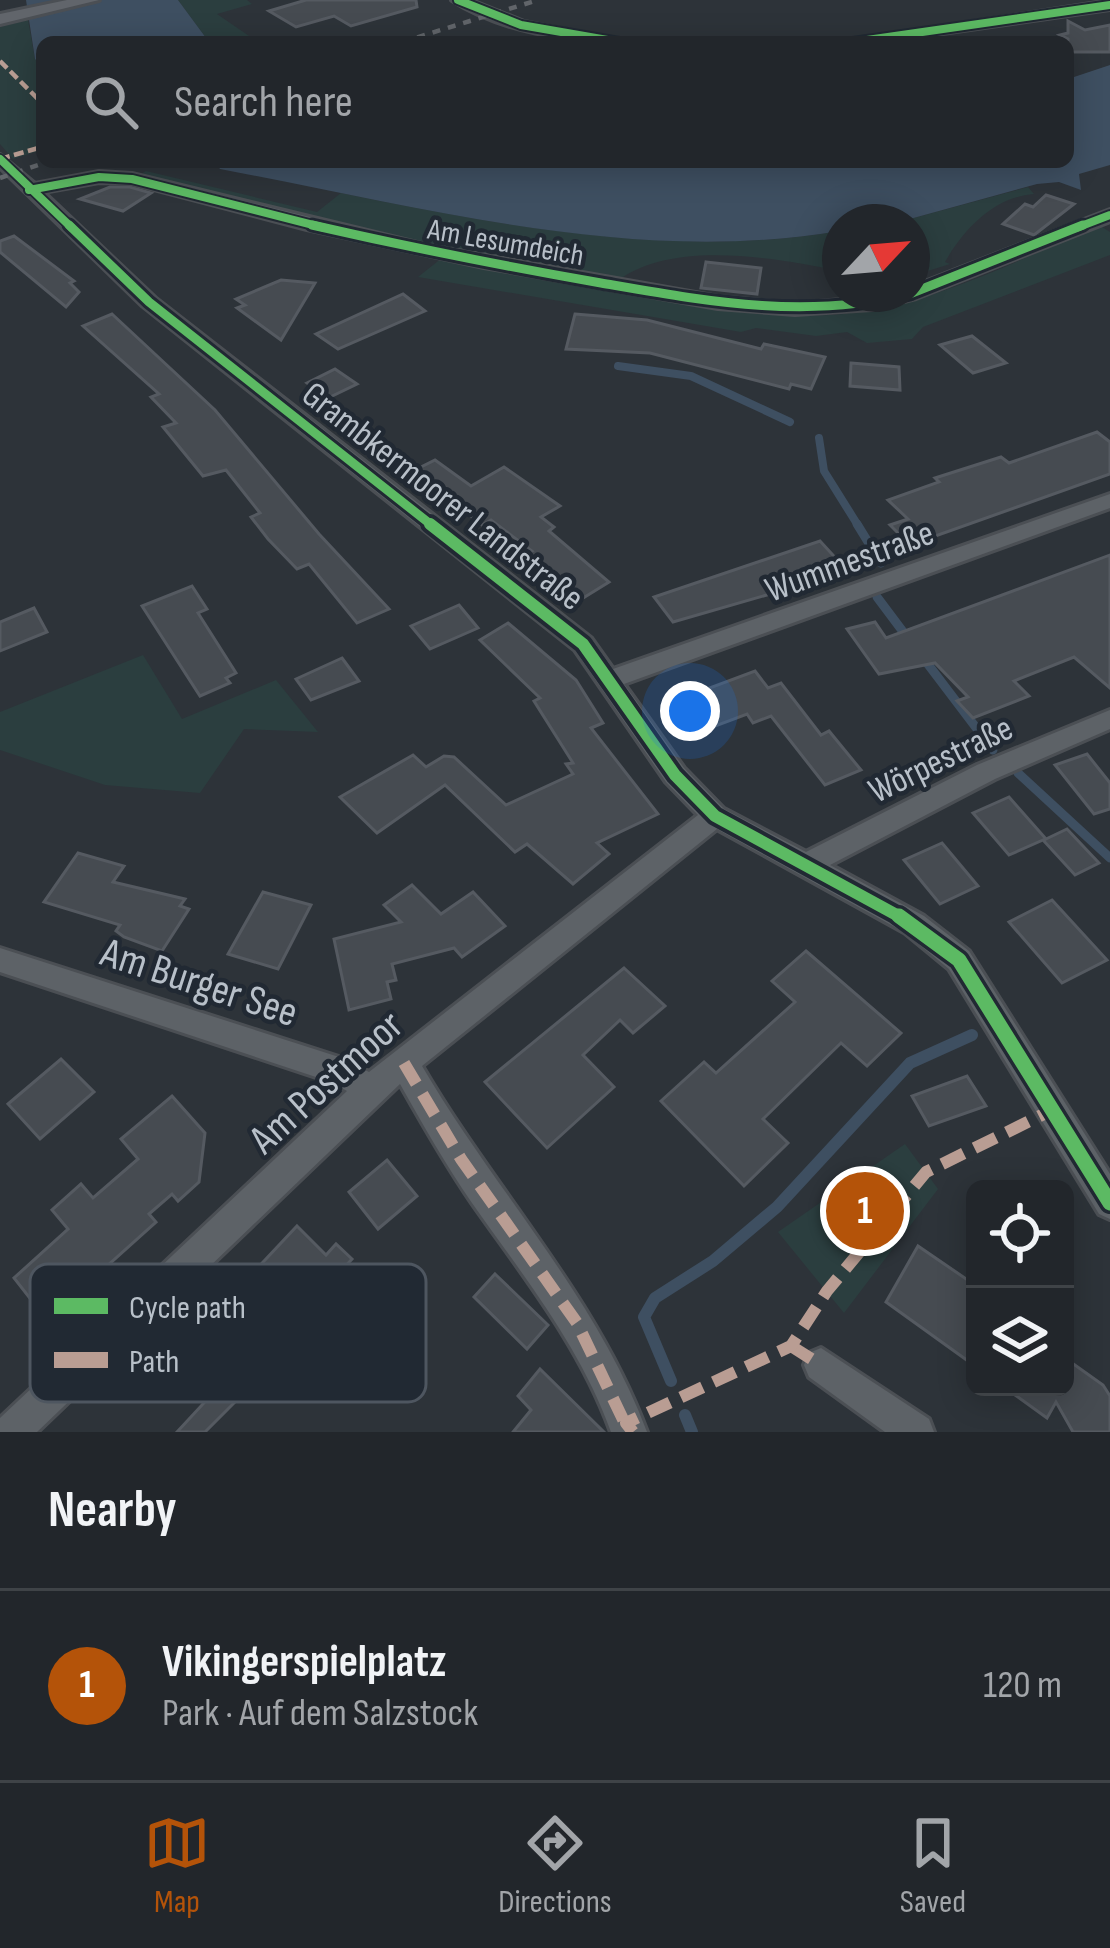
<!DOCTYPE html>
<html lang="en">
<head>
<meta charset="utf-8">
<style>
	body { margin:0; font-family:"Sofia Sans Condensed",sans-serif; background:#2e3237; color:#f1f3f6 }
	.controls { position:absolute; right:36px; bottom:36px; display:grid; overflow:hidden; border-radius:18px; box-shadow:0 6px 30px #0003 }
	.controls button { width:108px; height:108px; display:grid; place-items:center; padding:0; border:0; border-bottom:3px solid #3f4347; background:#22262b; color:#f1f3f6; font:60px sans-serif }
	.compass { position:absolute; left:822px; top:204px; width:108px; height:108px; border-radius:50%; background:#22262b; box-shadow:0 6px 30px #0003; rotate:64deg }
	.you { position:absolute; left:690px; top:711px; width:42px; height:42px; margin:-30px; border:9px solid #fff; border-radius:50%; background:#1a73e8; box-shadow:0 0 0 18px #1a73e833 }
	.badge { display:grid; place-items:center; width:78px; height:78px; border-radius:50%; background:#b45309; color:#fff; font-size:39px; font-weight:700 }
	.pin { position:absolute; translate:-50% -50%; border:6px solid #fff; box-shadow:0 3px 12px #0006 }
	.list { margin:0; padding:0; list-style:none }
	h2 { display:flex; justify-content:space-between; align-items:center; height:156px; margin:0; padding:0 48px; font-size:51px }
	h2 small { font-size:39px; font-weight:400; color:#a2a5a9 }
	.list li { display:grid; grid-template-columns:78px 1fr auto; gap:36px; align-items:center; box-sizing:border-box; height:192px; padding:0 48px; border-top:3px solid #3f4347 }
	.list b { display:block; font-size:45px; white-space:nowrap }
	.list p { margin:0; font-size:39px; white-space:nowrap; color:#a2a5a9 }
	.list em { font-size:39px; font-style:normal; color:#a2a5a9 }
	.icon { flex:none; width:66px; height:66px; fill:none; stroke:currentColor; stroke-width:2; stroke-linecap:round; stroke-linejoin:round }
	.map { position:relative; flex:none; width:1110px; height:1432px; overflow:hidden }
	.search { position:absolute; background:#22262b; box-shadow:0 6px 30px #0003; left:36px; right:36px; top:36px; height:132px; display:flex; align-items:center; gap:30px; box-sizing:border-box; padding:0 42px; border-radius:18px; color:#a2a5a9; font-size:45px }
	.sheet { height:348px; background:#22262b }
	nav { display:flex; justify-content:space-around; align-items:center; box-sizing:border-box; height:168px; border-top:3px solid #3f4347; background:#22262b; font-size:33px; color:#a2a5a9 }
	nav a { display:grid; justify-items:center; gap:6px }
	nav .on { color:#b45309 }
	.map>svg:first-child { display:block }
</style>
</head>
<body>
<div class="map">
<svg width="1110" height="1432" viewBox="0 0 1110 1432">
	<rect width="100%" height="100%" fill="#2d3339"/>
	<g fill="#2b3e3f">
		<polygon points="178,0 247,0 252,4 217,14 258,42 209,42"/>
		<polygon points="28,20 35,59 42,67 42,150 13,159 0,144 0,27"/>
		<path d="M146,171L317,212L341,193C503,226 675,259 840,231V271C774,258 665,237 610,287C681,299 757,319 829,315C922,310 1015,262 1099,225L1110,232V255L923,327L912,339L867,343L847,332L816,336L756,328L741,332L418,277L447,254L138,176Z"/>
		<path d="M1028,187L1034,194C994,197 964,229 945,262L950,264L912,276V222H899Z"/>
		<polygon points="143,655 182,719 276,680 318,732 244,729 200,793 105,785 0,750 0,712"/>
		<polygon points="905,1144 938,1189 844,1313 778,1232"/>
	</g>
	<g fill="#3e4f61">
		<polygon points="26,0 178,0 209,42 42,42 42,67 35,59"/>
		<path d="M1110,65V165L1079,174L1081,190L1059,182L1037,184L899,222H840V231C633,266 423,207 220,169L215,162H1068V79Z"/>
	</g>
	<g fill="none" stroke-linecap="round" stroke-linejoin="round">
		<g stroke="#3e4f61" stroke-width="8">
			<polyline points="618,366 691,376 790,422"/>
			<polyline points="819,438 824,471 859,527"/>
		</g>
		<g stroke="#3e4f61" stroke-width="9">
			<polyline points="857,524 881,563"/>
			<polyline points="877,597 910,641"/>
			<polyline points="924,659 993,750"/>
			<polyline points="1018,773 1110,858"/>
		</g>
		<g stroke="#3e4f61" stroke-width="12">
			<polyline points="671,1381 644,1317 655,1298 713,1261 777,1207 910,1063 972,1035"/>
			<polyline points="685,1415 692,1432"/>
		</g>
	</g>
	<g fill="#464b51" stroke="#555a61" stroke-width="3">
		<polygon points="306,0 416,0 417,7 351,26 334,16 296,27 269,11"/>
		<polygon points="1068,21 1085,30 1110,25 1110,52 1068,52 1068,39 1060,35 1068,33"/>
		<polygon points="110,187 130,187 151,193 123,211 80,199"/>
		<polygon points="1046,195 1074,204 1034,235 1003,224 1025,204 1033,207"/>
		<polygon points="14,236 74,281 70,283 79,292 66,307 0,252 0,241"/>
		<polygon points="706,262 761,268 757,294 701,288"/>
		<polygon points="281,280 315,283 281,340 237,308 245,305 236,299"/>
		<polygon points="403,294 425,311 338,349 316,334"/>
		<polygon points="112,314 215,410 319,534 389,609 357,623 309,564 297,569 268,539 251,517 260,513 226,470 203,476 163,427 176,423 151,397 159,394 83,326"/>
		<polygon points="575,314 647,320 761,349 764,344 825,357 811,389 791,384 789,389 650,353 566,349"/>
		<polygon points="972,336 1006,363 973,373 940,345"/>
		<polygon points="851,363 899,367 900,390 850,386"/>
		<polygon points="335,369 357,384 328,398 307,383"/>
		<polygon points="1097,432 1110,442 1110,474 910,545 890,525 908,519 888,500 939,482 935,478 1001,457 1009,463"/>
		<polygon points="435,460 471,486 504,467 560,506 541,517 554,527 549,531 609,582 580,600 522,557 532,551 491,520 482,525 413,471"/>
		<polygon points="820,541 842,565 791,588 673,622 654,597"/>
		<polygon points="1110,555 1110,688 1074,657 1014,681 1029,696 973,718 957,701 968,697 935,663 879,674 847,629 875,622 886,638"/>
		<polygon points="192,586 207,609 198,613 236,673 226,678 230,683 200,696 142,606"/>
		<polygon points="459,605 478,628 430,649 411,626"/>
		<polygon points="34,608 47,632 0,651 0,622"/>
		<polygon points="508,623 576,680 603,723 591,728 658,814 597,843 609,854 573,884 527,844 515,852 445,785 377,833 340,797 413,755 426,767 444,756 454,757 506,805 573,774 566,764 573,763 534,701 540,698 480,640"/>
		<polygon points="342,658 359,681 311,700 296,679"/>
		<polygon points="755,671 768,688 781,683 821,735 829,731 861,770 825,785 771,716 753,723 747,714 686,737 664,705"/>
		<polygon points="1087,754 1110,783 1110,809 1094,814 1055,765"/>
		<polygon points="1009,797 1046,839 1067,829 1099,863 1075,875 1043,840 1009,855 973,813"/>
		<polygon points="942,843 978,886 940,904 904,860"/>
		<polygon points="78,853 124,866 113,882 185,899 180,906 189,909 162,951 124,937 116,931 120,925 44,902"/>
		<polygon points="412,885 441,914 473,892 505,926 462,957 454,948 392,964 396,980 387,982 391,999 349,1010 334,939 401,922 384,905"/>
		<polygon points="263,892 311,905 278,969 228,954"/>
		<polygon points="1052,900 1107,960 1062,983 1009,922"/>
		<polygon points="806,951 901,1033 867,1066 841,1043 763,1119 788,1143 744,1186 661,1101 704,1062 716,1073 795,1002 772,981"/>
		<polygon points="624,968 665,1006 633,1033 620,1020 583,1055 614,1087 547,1148 485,1082"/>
		<polygon points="61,1059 94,1092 40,1139 8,1104"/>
		<polygon points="967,1076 986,1106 929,1126 912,1096"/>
		<polygon points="172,1096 205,1133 199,1182 178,1201 172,1194 149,1214 156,1222 47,1320 14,1278 68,1229 52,1210 81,1184 93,1198 138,1159 121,1139"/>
		<polygon points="387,1160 417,1196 378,1229 349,1192"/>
		<polygon points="297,1226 326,1255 336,1244 352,1259 329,1284 314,1268 278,1306 250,1276"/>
		<polygon points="918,1246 975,1285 975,1366 886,1302"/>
		<polygon points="495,1274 548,1325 527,1349 474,1297"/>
		<polygon points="220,1301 268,1369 205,1432 177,1432 215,1391 177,1342"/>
		<polygon points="1065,1358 1103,1385 1110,1396 1110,1432 1073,1432 1056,1402 1047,1418 1004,1387 1065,1387"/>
		<polygon points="540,1369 604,1432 513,1432 531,1410 518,1396"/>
	</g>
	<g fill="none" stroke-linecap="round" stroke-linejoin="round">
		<g stroke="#4b4f54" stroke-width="6">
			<g id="street">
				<path d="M452,0H469L524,22L625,42C569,42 500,31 452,0Z"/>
				<polygon points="1110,1 1110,9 879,42 847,42"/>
				<path d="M0,155L35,184L99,172L132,174L425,245L718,297L795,304L912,294V287L1110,210V221L916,298L872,309L795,314L718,308L484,267L307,229L131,183L99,182L43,192L155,298L591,638L613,669L1110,494V508L624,684L684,768L724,809L806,852L977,765L1110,710V729L995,779L830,865L924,916L969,951L1110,1174V1219L1099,1214L949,969L904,932L717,829L422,1066C495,1191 596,1296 647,1432H611C580,1346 524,1277 472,1203C446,1165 423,1125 400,1084L37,1432H0V1418L347,1091L331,1082L0,972V948L339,1057L369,1072L698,815L666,782L575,650L143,306L0,167Z"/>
				<polygon points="821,1348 929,1419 934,1432 885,1432 809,1377 804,1365 809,1353"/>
			</g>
		</g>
		<g stroke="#4b4f54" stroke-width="6">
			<polygon id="secondary" points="67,0 99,0 0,24 0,14"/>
		</g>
		<use href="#street" fill="#5d6267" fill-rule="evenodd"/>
		<use href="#secondary" fill="#61656b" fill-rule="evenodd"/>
		<g stroke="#61656a" stroke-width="4.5" stroke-dasharray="8 8" stroke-linecap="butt">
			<polyline points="402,42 538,0"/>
			<polyline points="0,178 47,162"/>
		</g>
		<g stroke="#b99d93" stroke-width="4.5" stroke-dasharray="10 4.5" stroke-linecap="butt">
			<polyline points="0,61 42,103"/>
			<polyline points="0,159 42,147"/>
		</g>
		<g stroke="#b99d93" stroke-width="12" stroke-dasharray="24 12" stroke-linecap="butt">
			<polyline points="404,1063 461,1159 577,1323 629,1432"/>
			<polyline points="791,1346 821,1365"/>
			<polyline points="633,1432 626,1423 791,1346 827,1291 926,1172 1052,1110"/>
		</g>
		<g stroke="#212933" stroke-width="12">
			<g id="cycleway-far3">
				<polyline points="458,0 521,25 619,42"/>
				<polyline points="853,42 1110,5"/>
				<polyline points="0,159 72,228"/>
				<polyline points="29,190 99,177 132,179 325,228"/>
				<polyline points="1076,228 1110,215"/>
			</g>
		</g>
		<g stroke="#212933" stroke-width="15">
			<g id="cycleway-far2">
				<polyline points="69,225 149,302 434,527"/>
				<path d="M312,225C408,247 504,266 601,283C706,301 805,320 910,294"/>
				<polyline points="912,293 1083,225"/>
			</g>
		</g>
		<g stroke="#212933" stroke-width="20">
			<polyline id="cycleway-far1" points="430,524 583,644 675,775 715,816 904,919"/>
		</g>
		<g stroke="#212933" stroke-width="22">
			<polyline id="cycleway" points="899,916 959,960 1110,1203"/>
		</g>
		<use href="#cycleway-far3" stroke="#5cba63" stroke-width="8"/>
		<use href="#cycleway-far2" stroke="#5cba63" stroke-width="9"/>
		<use href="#cycleway-far1" stroke="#5cba63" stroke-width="12"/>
		<use href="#cycleway" stroke="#5cba63" stroke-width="15"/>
	</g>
	<g text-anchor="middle" stroke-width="9" stroke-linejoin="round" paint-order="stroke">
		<g font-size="30" fill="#b8c0c9" stroke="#212933">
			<text transform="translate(506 242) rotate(10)" y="10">Am Lesumdeich</text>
		</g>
		<g font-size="36" fill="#b8c0c9" stroke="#212933">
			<text transform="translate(444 495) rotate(38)" y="13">Grambkermoorer Landstraße</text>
			<text transform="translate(849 560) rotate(-20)" y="13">Wummestraße</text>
			<text transform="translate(940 758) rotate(-26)" y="13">Wörpestraße</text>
		</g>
		<g font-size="42" fill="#b8c0c9" stroke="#212933">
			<text transform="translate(200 981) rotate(18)" y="15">Am Burger See</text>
			<text transform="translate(325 1081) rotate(-42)" y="15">Am Postmoor</text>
		</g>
	</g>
	<rect x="30" y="1264" width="396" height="138" rx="18" fill="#212933" stroke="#4e5660" stroke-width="3"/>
	<rect x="54" y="1298" width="54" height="16" fill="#5cba63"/>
	<rect x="54" y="1352" width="54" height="16" fill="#b99d93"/>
	<g font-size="33" fill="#b8c0c9">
		<text x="129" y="1318">Cycle path</text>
		<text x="129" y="1372">Path</text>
	</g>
</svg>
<div class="controls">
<button><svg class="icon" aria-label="locate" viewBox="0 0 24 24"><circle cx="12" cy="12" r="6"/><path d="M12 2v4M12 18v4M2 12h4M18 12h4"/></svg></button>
<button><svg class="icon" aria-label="layers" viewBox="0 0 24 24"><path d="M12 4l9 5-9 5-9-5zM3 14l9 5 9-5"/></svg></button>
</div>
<svg class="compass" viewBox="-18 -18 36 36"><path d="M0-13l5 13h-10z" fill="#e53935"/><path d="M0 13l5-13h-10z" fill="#a2a5a9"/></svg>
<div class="you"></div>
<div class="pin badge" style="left:865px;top:1211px">1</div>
<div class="search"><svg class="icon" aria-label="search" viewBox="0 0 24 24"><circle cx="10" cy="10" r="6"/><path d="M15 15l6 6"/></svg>Search here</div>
</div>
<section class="sheet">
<h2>Nearby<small></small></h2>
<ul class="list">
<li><span class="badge">1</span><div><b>Vikingerspielplatz</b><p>Park · Auf dem Salzstock</p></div><em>120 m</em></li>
</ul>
</section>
<nav>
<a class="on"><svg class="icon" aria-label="map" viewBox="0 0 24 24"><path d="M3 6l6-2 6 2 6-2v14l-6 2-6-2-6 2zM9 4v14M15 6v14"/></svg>Map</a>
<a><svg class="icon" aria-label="directions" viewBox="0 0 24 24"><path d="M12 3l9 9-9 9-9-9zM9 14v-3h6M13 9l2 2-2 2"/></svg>Directions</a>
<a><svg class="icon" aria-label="saved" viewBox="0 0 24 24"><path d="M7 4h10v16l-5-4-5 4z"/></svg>Saved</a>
</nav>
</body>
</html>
